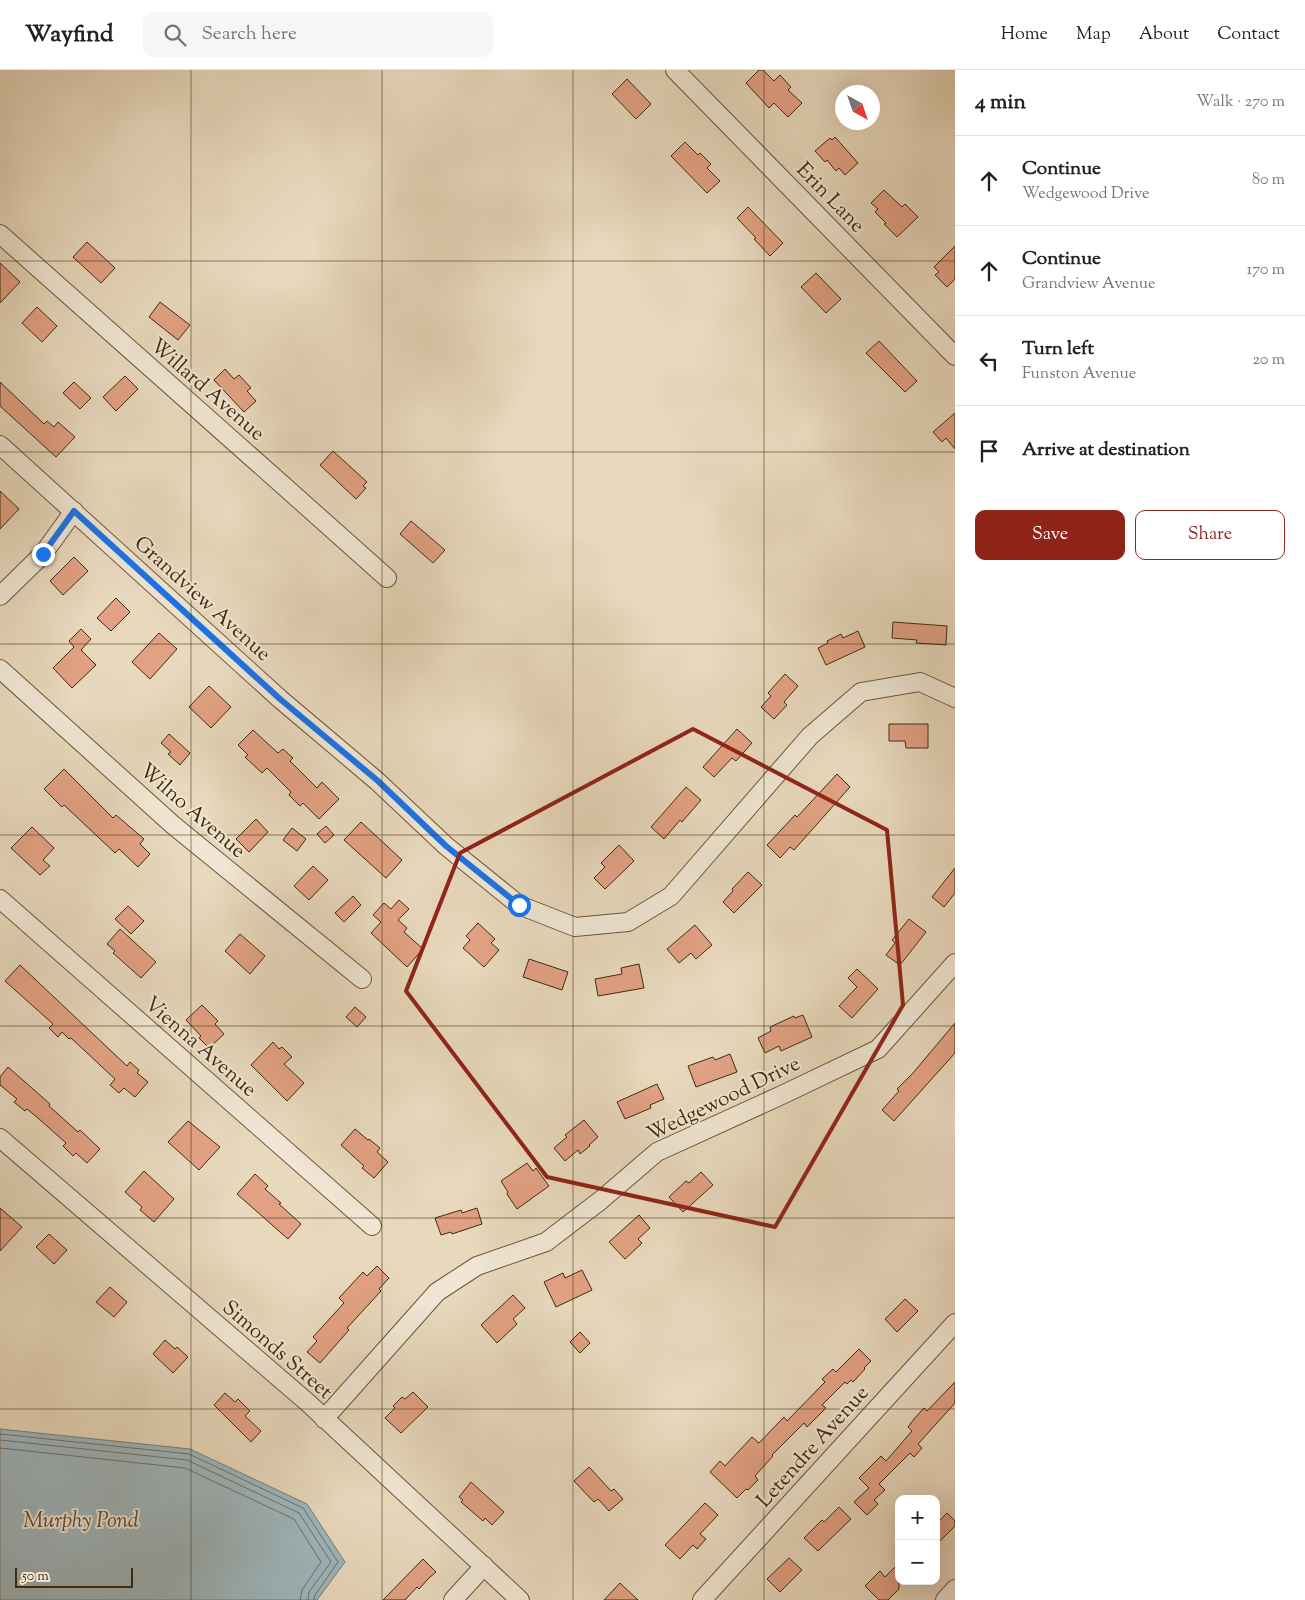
<!DOCTYPE html>
<html lang="en">
<head>
<meta charset="utf-8">
<style>
	body { margin:0; font-family:"Sorts Mill Goudy",serif; background:#f6f6f6; color:#202124 }
	.controls { position:absolute; right:15px; bottom:15px; display:grid; overflow:hidden; border-radius:10px; box-shadow:0 5px 20px #0002 }
	.controls button { width:45px; height:45px; display:grid; place-items:center; padding:0; border:0; border-bottom:1px solid #e0e0e0; background:#fff; color:#202124; font:25px sans-serif }
	.compass { position:absolute; left:835px; top:15px; width:45px; height:45px; border-radius:50%; background:#fff; box-shadow:0 5px 20px #0002; rotate:140deg }
	.scale { position:absolute; left:15px; bottom:12px; width:118px; box-sizing:border-box; padding-left:5px; border:2px solid #402b0f; border-top:0; font-size:14px; line-height:18px; white-space:nowrap; color:#402b0f; -webkit-text-stroke:4px #f0e6d3; paint-order:stroke }
	.stop { position:absolute; width:15px; height:15px; margin:-11px; border:4px solid #1a73e8; border-radius:50%; background:#fff }
	.stop.end { background:#1a73e8; border-color:#fff; box-shadow:0 1px 5px #0008 }
	.list { margin:0; padding:0; list-style:none }
	h2 { display:flex; justify-content:space-between; align-items:center; height:65px; margin:0; padding:0 20px; font-size:21px }
	h2 small { font-size:16px; font-weight:400; color:#757577 }
	.list li { display:grid; grid-template-columns:32px 1fr auto; gap:15px; align-items:center; box-sizing:border-box; height:90px; padding:0 20px; border-top:1px solid #e0e0e0 }
	.list b { display:block; font-size:19px; white-space:nowrap }
	.list p { margin:0; font-size:16px; white-space:nowrap; color:#757577 }
	.list em { font-size:16px; font-style:normal; color:#757577 }
	.actions { display:flex; gap:10px; padding:15px 20px }
	.actions a { flex:1; padding:11px 0; border:1px solid #8f2418; border-radius:10px; text-align:center; font-size:18px; color:#8f2418 }
	.actions .main { background:#8f2418; color:#fff }
	.icon { flex:none; width:28px; height:28px; fill:none; stroke:currentColor; stroke-width:2; stroke-linecap:round; stroke-linejoin:round }
	.map { position:relative; flex:none; width:955px; height:1530px; overflow:hidden }
	header { display:flex; align-items:center; gap:30px; box-sizing:border-box; height:70px; padding:0 25px; background:#fff; border-bottom:1px solid #e0e0e0 }
	header strong { font-size:24px }
	nav { display:flex; gap:28px; margin-inline-start:auto; font-size:18px }
	.search { width:350px; height:45px; background:#f6f6f6; display:flex; align-items:center; gap:12px; box-sizing:border-box; padding:0 18px; border-radius:10px; color:#757577; font-size:19px }
	main { display:flex }
	aside { flex:1; background:#fff }
	.map>svg:first-child { display:block }
</style>
</head>
<body>
<header>
<strong>Wayfind</strong>
<div class="search"><svg class="icon" aria-label="search" viewBox="0 0 24 24"><circle cx="10" cy="10" r="6"/><path d="M15 15l6 6"/></svg>Search here</div>
<nav><a>Home</a><a>Map</a><a>About</a><a>Contact</a></nav>
</header>
<main>
<div class="map">
<svg width="955" height="1530" viewBox="0 0 955 1530">
	<rect width="100%" height="100%" fill="#e8d8bc"/>
	<filter id="stains"><feTurbulence type="fractalNoise" baseFrequency=".004" numOctaves="4"/><feColorMatrix values="0 0 0 0 .2 0 0 0 0 .09 0 0 0 0 .02 0 0 0 .5 -.17"/></filter>
	<radialGradient id="worn" r=".72"><stop offset=".6" stop-color="#630" stop-opacity="0"/><stop offset="1" stop-color="#630" stop-opacity=".3"/></radialGradient>
	<polygon fill="#9eb6bd" stroke="#787e77" points="0,1359 190,1379 307,1434 345,1492 317,1530 0,1530"/>
	<g fill="none" stroke-linecap="round" stroke-linejoin="round">
		<g stroke="#6f7066" stroke-width="1">
			<polyline points="0,1364 189,1384 303,1438 338,1492 315,1525 314,1530"/>
			<polyline points="0,1370 187,1390 299,1443 331,1492 309,1522 308,1530"/>
			<polyline points="0,1378 185,1398 294,1449 321,1492 302,1520 300,1530"/>
		</g>
	</g>
	<g fill="#e2a184" stroke="#402b0f">
		<polygon points="759,0 763,0 774,11 780,5 791,17 788,20 802,33 788,47 774,33 769,38 746,13"/>
		<polygon points="627,9 651,34 636,49 612,24"/>
		<polygon points="835,67 858,93 845,105 839,98 836,101 827,90 825,92 815,81 830,68 832,70"/>
		<polygon points="685,72 698,85 700,83 711,94 707,98 720,111 707,123 671,86"/>
		<polygon points="884,120 902,137 905,134 918,147 897,167 884,154 886,153 875,142 878,139 871,133"/>
		<polygon points="748,137 783,173 770,186 754,169 756,168 737,148"/>
		<polygon points="87,172 115,198 101,213 73,187"/>
		<polygon points="955,176 955,209 947,217 935,205 939,202 934,197"/>
		<polygon points="0,193 20,212 0,233"/>
		<polygon points="816,203 841,229 826,243 801,217"/>
		<polygon points="160,232 190,255 178,270 149,247"/>
		<polygon points="37,237 57,256 42,272 22,253"/>
		<polygon points="879,271 917,311 905,322 866,283"/>
		<polygon points="225,299 234,309 239,305 251,318 247,321 256,331 244,342 214,310"/>
		<polygon points="125,306 138,319 116,341 103,327"/>
		<polygon points="0,312 44,354 47,351 54,357 58,352 75,367 56,387 0,336"/>
		<polygon points="74,312 91,328 80,339 63,323"/>
		<polygon points="955,343 955,379 946,368 942,372 933,362"/>
		<polygon points="333,381 367,412 363,416 366,418 356,429 320,395"/>
		<polygon points="0,421 19,439 0,459"/>
		<polygon points="411,451 445,480 433,493 400,464"/>
		<polygon points="74,487 88,501 63,525 50,511"/>
		<polygon points="116,528 130,542 111,561 97,548"/>
		<polygon points="893,552 947,556 946,575 916,573 917,570 892,568"/>
		<polygon points="81,559 91,569 81,580 96,595 72,618 53,598 74,577 69,571"/>
		<polygon points="858,561 865,577 826,595 818,578 828,573 827,571 841,564 843,568"/>
		<polygon points="159,563 177,579 150,609 132,592"/>
		<polygon points="785,604 798,616 784,632 787,635 774,649 761,637 771,626 768,623"/>
		<polygon points="209,616 231,637 211,658 189,637"/>
		<polygon points="889,654 928,654 928,678 906,678 905,671 889,671"/>
		<polygon points="737,659 752,673 736,691 732,688 714,707 703,697"/>
		<polygon points="253,660 278,683 283,679 293,688 290,691 317,718 322,712 339,729 319,749 303,733 300,736 289,725 291,722 267,698 262,703 245,687 248,685 238,675"/>
		<polygon points="169,664 190,683 180,695 168,684 171,682 161,673"/>
		<polygon points="64,699 113,748 116,745 144,769 140,774 150,784 138,797 119,779 115,783 64,735 62,737 44,719"/>
		<polygon points="837,704 850,717 794,780 790,777 780,788 767,775 795,745 797,747"/>
		<polygon points="686,717 701,730 682,752 680,750 664,769 651,757"/>
		<polygon points="256,749 268,762 249,782 236,769"/>
		<polygon points="361,752 402,790 386,808 344,770"/>
		<polygon points="326,756 334,765 325,773 317,764"/>
		<polygon points="32,757 54,778 43,790 50,796 40,805 11,778"/>
		<polygon points="292,758 306,769 297,781 283,770"/>
		<polygon points="619,775 634,791 605,819 594,808 605,797 601,793"/>
		<polygon points="313,796 328,810 309,830 294,816"/>
		<polygon points="955,798 955,823 944,837 932,827"/>
		<polygon points="748,802 762,815 734,843 723,832 733,821 732,819"/>
		<polygon points="353,826 361,835 344,852 335,843"/>
		<polygon points="399,830 409,839 398,850 407,858 404,862 423,879 407,897 371,863 381,852 373,845 384,833 391,839"/>
		<polygon points="128,836 144,851 131,864 115,849"/>
		<polygon points="909,849 926,862 900,895 886,885 895,873 892,870"/>
		<polygon points="478,853 495,869 491,873 499,880 484,897 463,878 470,870 466,866"/>
		<polygon points="695,855 712,875 696,889 691,883 679,893 667,879"/>
		<polygon points="120,859 156,892 141,908 113,883 115,881 107,874"/>
		<polygon points="240,864 265,886 250,904 225,881"/>
		<polygon points="529,889 568,902 562,920 523,907"/>
		<polygon points="639,894 644,918 598,926 595,909 622,904 621,898"/>
		<polygon points="20,895 127,996 130,992 139,1000 137,1003 148,1012 135,1027 124,1018 119,1023 110,1015 115,1009 71,968 69,969 62,962 58,967 49,958 53,954 5,911"/>
		<polygon points="857,899 878,919 852,948 839,936 857,917 848,908"/>
		<polygon points="202,935 218,951 215,954 224,964 209,978 199,968 201,966 186,950"/>
		<polygon points="355,937 366,947 357,957 346,947"/>
		<polygon points="803,945 812,967 781,981 779,976 765,983 758,968 771,961 770,957 794,946 795,948"/>
		<polygon points="955,953 955,983 894,1051 882,1040 899,1021 897,1019 913,1003"/>
		<polygon points="273,972 279,979 282,977 292,987 284,994 304,1013 287,1031 251,995"/>
		<polygon points="730,984 737,1002 696,1017 688,996 713,987 715,990"/>
		<polygon points="8,997 50,1034 49,1036 78,1062 80,1060 100,1079 87,1093 76,1083 73,1086 63,1076 66,1073 38,1048 27,1039 25,1041 14,1032 17,1029 0,1015 0,1007"/>
		<polygon points="657,1014 664,1029 650,1035 651,1038 625,1049 617,1032"/>
		<polygon points="584,1050 598,1067 589,1075 590,1076 580,1084 578,1080 565,1091 554,1078 567,1067 565,1065"/>
		<polygon points="188,1051 220,1077 199,1100 168,1072"/>
		<polygon points="355,1059 368,1070 369,1069 380,1078 377,1082 388,1092 374,1108 362,1098 364,1096 341,1075"/>
		<polygon points="527,1093 533,1101 536,1098 549,1116 517,1139 507,1124 508,1122 501,1111"/>
		<polygon points="144,1101 174,1129 154,1152 140,1140 142,1137 125,1122"/>
		<polygon points="701,1102 713,1115 683,1142 669,1127 686,1111 689,1113"/>
		<polygon points="255,1104 268,1116 265,1119 281,1133 279,1134 301,1154 288,1169 237,1124"/>
		<polygon points="0,1138 22,1157 0,1181"/>
		<polygon points="477,1138 482,1154 452,1164 451,1162 441,1165 435,1148 461,1140 462,1143"/>
		<polygon points="639,1145 650,1158 638,1169 642,1173 625,1189 609,1172"/>
		<polygon points="49,1164 67,1180 54,1194 36,1177"/>
		<polygon points="377,1196 389,1208 379,1219 381,1221 347,1258 349,1260 320,1293 307,1282 317,1271 313,1267 344,1233 339,1228 363,1202 367,1206"/>
		<polygon points="582,1200 592,1220 556,1237 544,1212 563,1203 565,1208"/>
		<polygon points="110,1217 127,1232 114,1247 96,1232"/>
		<polygon points="513,1225 525,1238 513,1249 517,1254 497,1273 481,1255"/>
		<polygon points="905,1229 918,1241 897,1262 885,1249"/>
		<polygon points="580,1262 590,1273 580,1283 570,1272"/>
		<polygon points="165,1270 175,1279 177,1277 188,1287 173,1303 153,1284"/>
		<polygon points="859,1279 871,1291 864,1298 865,1299 853,1312 851,1310 847,1314 845,1312 822,1335 826,1338 807,1357 804,1353 772,1385 773,1386 755,1406 758,1410 748,1420 746,1419 737,1428 710,1402 720,1391 725,1396 752,1367 759,1373 784,1347 787,1351 825,1312 822,1309 833,1299 836,1302"/>
		<polygon points="955,1312 955,1333 918,1374 922,1378 914,1387 910,1383 879,1414 885,1420 874,1430 878,1434 867,1445 854,1432 869,1418 859,1408 881,1386 886,1391 912,1361 908,1357 914,1349 924,1338 927,1341"/>
		<polygon points="413,1322 428,1337 401,1363 385,1348 395,1338 393,1336 402,1327 405,1329"/>
		<polygon points="225,1323 235,1332 238,1329 250,1341 245,1346 261,1361 251,1372 214,1335"/>
		<polygon points="589,1397 611,1421 614,1419 623,1429 609,1441 598,1429 594,1432 574,1411"/>
		<polygon points="471,1412 504,1442 492,1455 485,1448 483,1451 461,1432 463,1430 459,1427"/>
		<polygon points="705,1433 718,1445 700,1464 706,1469 697,1479 693,1475 680,1489 665,1475"/>
		<polygon points="839,1437 851,1449 818,1481 804,1468 822,1450 824,1452"/>
		<polygon points="947,1443 955,1451 955,1456 936,1475 936,1454"/>
		<polygon points="789,1488 802,1500 780,1522 767,1509"/>
		<polygon points="423,1489 436,1502 429,1508 419,1519 417,1517 405,1530 383,1530"/>
		<polygon points="899,1493 899,1519 888,1530 879,1530 865,1516 880,1501 885,1507"/>
		<polygon points="620,1513 638,1530 604,1530"/>
	</g>
	<g fill="none" stroke-linecap="round" stroke-linejoin="round">
		<g stroke="#6a563a" stroke-width="20">
			<g id="minor">
				<polyline points="675,0 955,286"/>
				<polyline points="0,164 285,417 387,508"/>
				<polyline points="0,375 280,629 377,711 446,776 519,835 575,857 628,852 671,826 810,666 861,622 920,612 955,628"/>
				<polyline points="0,526 43,484 74,441"/>
				<polyline points="0,599 173,755 362,909"/>
				<polyline points="0,829 372,1156"/>
				<polyline points="0,1068 307,1332 520,1530"/>
				<polyline points="324,1349 437,1222 477,1196 546,1172 601,1130 657,1082 784,1024 878,979 955,893"/>
				<polyline points="453,1530 484,1496"/>
				<polyline points="702,1530 955,1253"/>
				<polyline points="945,1530 955,1519"/>
			</g>
		</g>
		<use href="#minor" stroke="#f0e6d3" stroke-width="18"/>
	</g>
	<g fill="none" stroke-linecap="round" stroke-linejoin="round">
		<polyline stroke="#1a73e8" stroke-width="6" points="43,484 74,441 280,629 378,711 446,776 519,835"/>
	</g>
	<path fill="none" stroke="#8f2418" stroke-width="4" stroke-linejoin="round" d="M693,659L887,760L903,935L775,1157L547,1107L406,921L460,783Z"/>
	<path fill="none" stroke="#402b0f" stroke-width="1" stroke-opacity="0.55" d="M191,0V1530M382,0V1530M573,0V1530M764,0V1530M0,191H955M0,382H955M0,574H955M0,765H955M0,956H955M0,1148H955M0,1339H955"/>
	<g text-anchor="middle" stroke-width="4" stroke-linejoin="round" paint-order="stroke">
		<g font-size="21" fill="#402b0f" stroke="#f0e6d3">
			<text transform="translate(831 127) rotate(46)" y="7">Erin Lane</text>
			<text transform="translate(208 319) rotate(41)" y="7">Willard Avenue</text>
			<text transform="translate(203 528) rotate(42)" y="7">Grandview Avenue</text>
			<text transform="translate(193 740) rotate(41)" y="7">Wilno Avenue</text>
			<text transform="translate(201 976) rotate(41)" y="7">Vienna Avenue</text>
			<text transform="translate(723 1028) rotate(-26)" y="7">Wedgewood Drive</text>
			<text transform="translate(278 1279) rotate(41)" y="7">Simonds Street</text>
			<text transform="translate(812 1376) rotate(-48)" y="7">Letendre Avenue</text>
		</g>
		<g font-size="22" font-style="italic" fill="#584e3a" stroke="#f0e6d3">
			<text x="81" y="1457">Murphy Pond</text>
		</g>
	</g>
	<rect width="100%" height="100%" filter="url(#stains)"/>
	<rect width="100%" height="100%" fill="url(#worn)"/>
</svg>
<div class="controls">
<button>+</button>
<button>−</button>
</div>
<svg class="compass" viewBox="-18 -18 36 36"><path d="M0-13l5 13h-10z" fill="#e53935"/><path d="M0 13l5-13h-10z" fill="#757577"/></svg>
<div class="scale">50 m</div>
<div class="stop" style="left:519px;top:835px"></div>
<div class="stop end" style="left:43px;top:484px"></div>
</div>
<aside>
<h2>4 min<small>Walk · 270 m</small></h2>
<ul class="list">
<li><svg class="icon" aria-label="ahead" viewBox="0 0 24 24"><path d="M12 20V5M6 11l6-6 6 6"/></svg><div><b>Continue</b><p>Wedgewood Drive</p></div><em>80 m</em></li>
<li><svg class="icon" aria-label="ahead" viewBox="0 0 24 24"><path d="M12 20V5M6 11l6-6 6 6"/></svg><div><b>Continue</b><p>Grandview Avenue</p></div><em>170 m</em></li>
<li><svg class="icon" aria-label="left" viewBox="0 0 24 24"><path d="M17 20v-9H6M10 6l-5 5 5 5"/></svg><div><b>Turn left</b><p>Funston Avenue</p></div><em>20 m</em></li>
<li><svg class="icon" aria-label="arrive" viewBox="0 0 24 24"><path d="M6 21V4h12l-3 4 3 4H6"/></svg><div><b>Arrive at destination</b></div></li>
</ul>
<div class="actions"><a class="main">Save</a><a>Share</a></div>
</aside>
</main>
</body>
</html>
